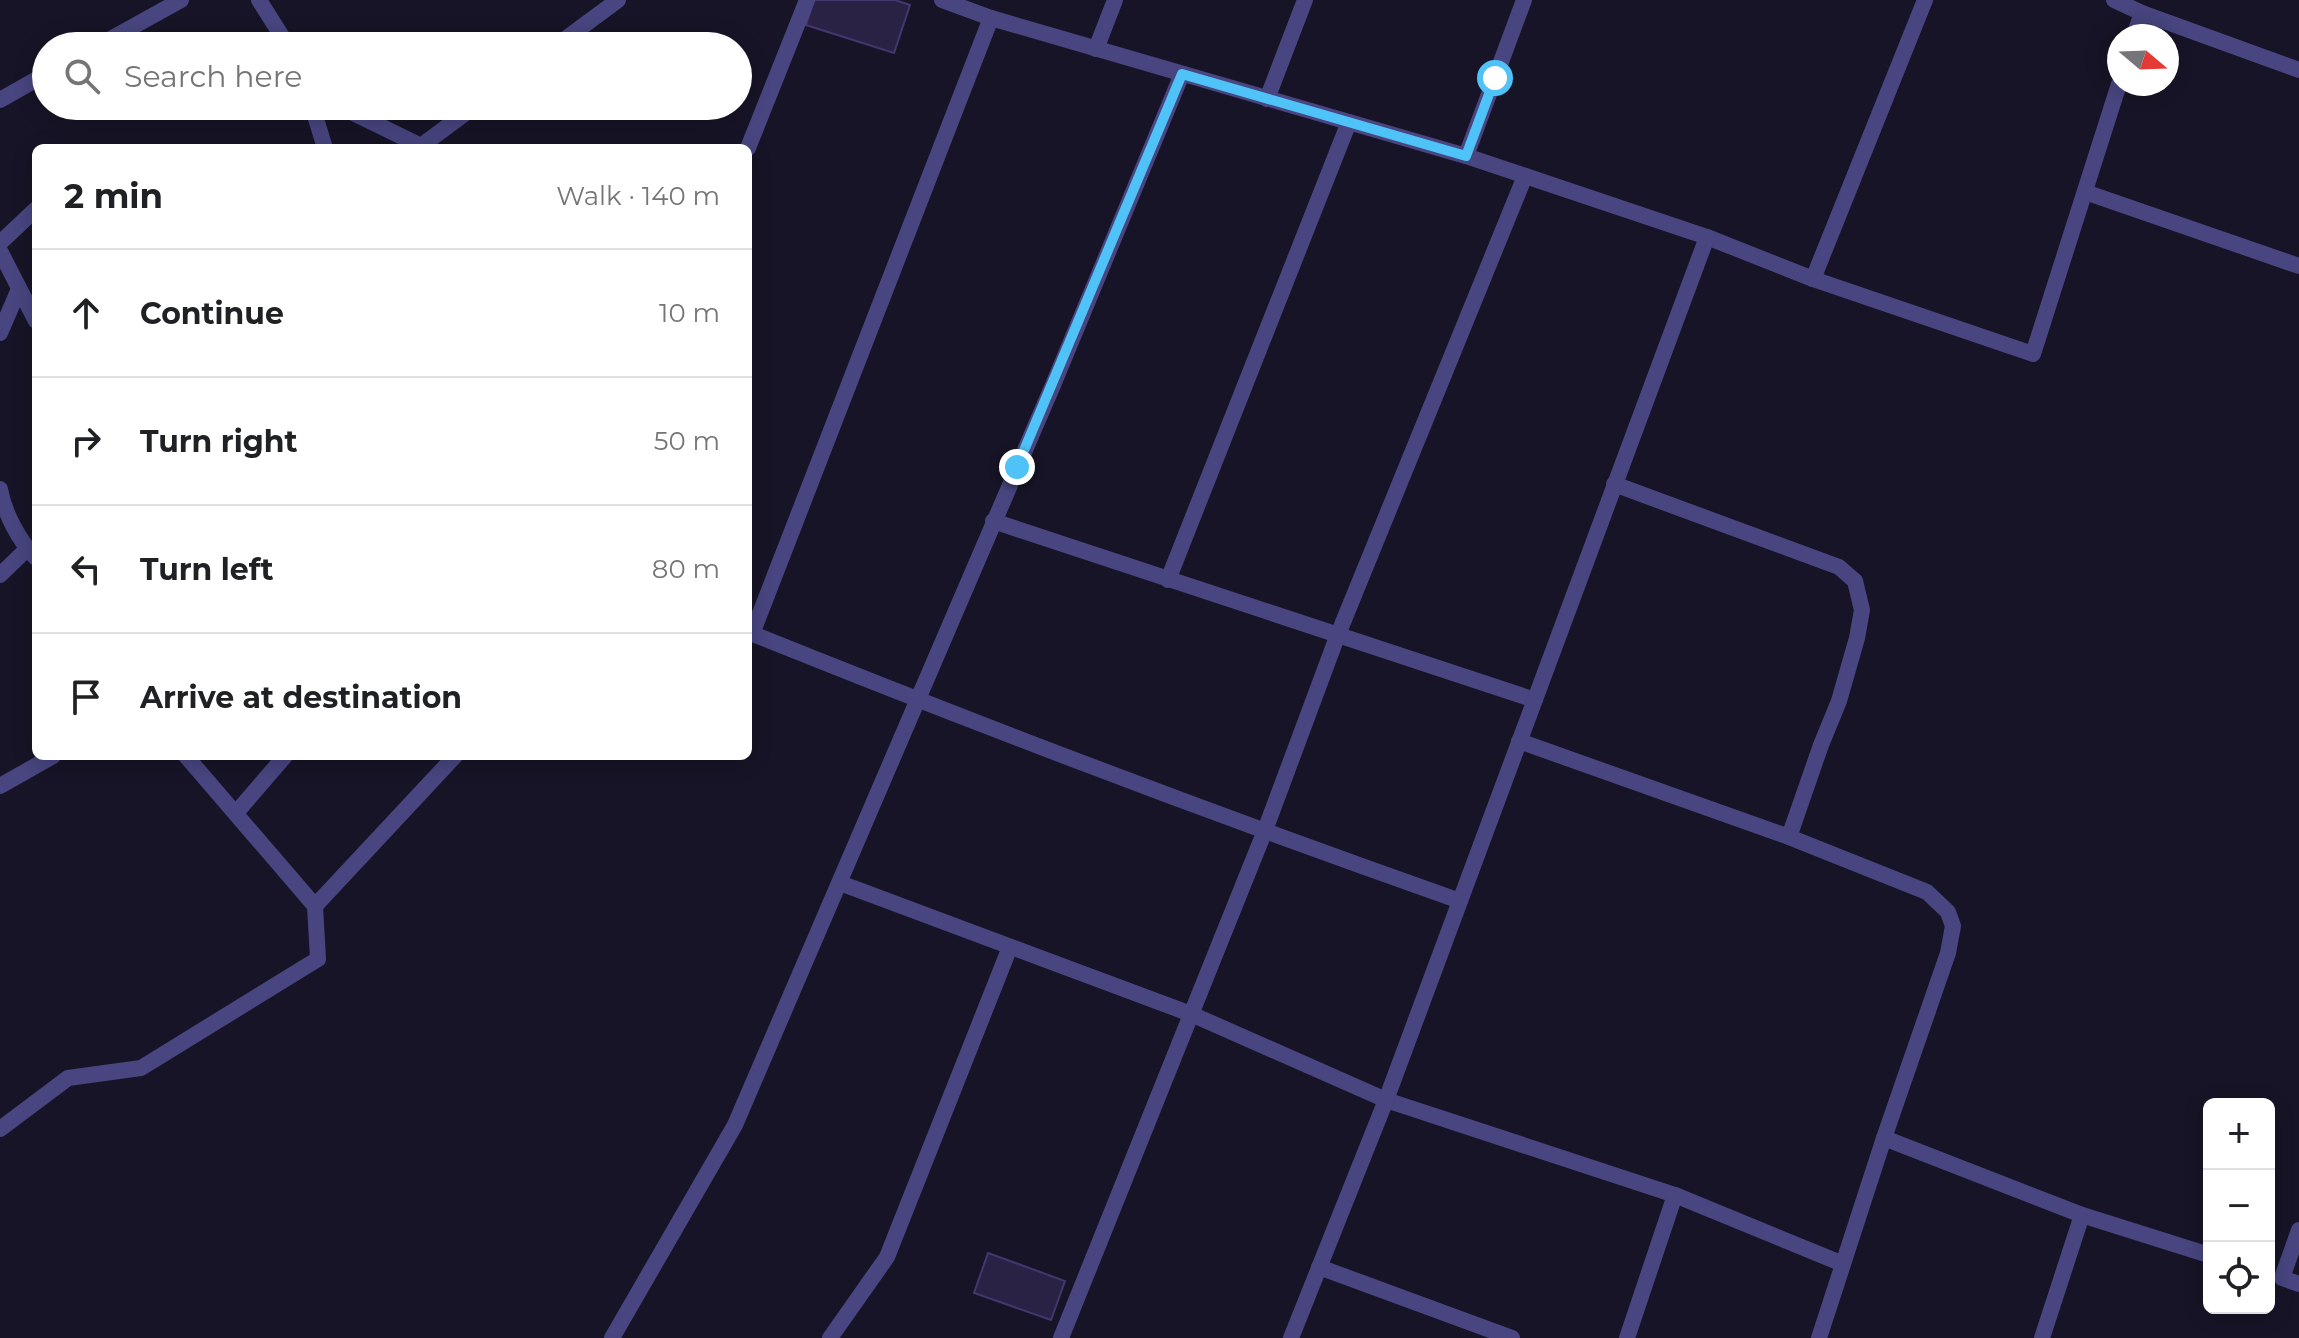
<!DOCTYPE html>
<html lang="en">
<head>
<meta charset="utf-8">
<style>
	body { margin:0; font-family:Montserrat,sans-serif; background:#f2f2f2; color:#202124 }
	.controls { position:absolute; right:24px; bottom:24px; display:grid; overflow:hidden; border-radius:12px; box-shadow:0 4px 20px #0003 }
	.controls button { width:72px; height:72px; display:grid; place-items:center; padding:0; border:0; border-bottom:2px solid #e0e0e0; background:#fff; color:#202124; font:40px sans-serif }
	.compass { position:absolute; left:2107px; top:24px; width:72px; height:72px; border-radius:50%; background:#fff; box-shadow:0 4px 20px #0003; rotate:109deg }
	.stop { position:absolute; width:24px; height:24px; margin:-18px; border:6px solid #4fc3f7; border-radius:50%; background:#fff }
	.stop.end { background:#4fc3f7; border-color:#fff; box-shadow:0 2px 8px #0008 }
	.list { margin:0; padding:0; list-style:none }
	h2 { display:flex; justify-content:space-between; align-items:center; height:104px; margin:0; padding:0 32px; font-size:34px }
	h2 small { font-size:26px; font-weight:400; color:#757577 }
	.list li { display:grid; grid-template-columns:52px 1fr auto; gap:24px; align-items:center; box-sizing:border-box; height:128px; padding:0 32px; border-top:2px solid #e0e0e0 }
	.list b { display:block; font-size:30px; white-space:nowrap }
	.list em { font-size:26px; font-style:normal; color:#757577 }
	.icon { flex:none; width:44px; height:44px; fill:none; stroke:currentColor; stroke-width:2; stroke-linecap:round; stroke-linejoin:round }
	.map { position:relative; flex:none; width:2299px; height:1338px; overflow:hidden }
	.search { position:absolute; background:#fff; box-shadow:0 4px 20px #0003; left:32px; top:32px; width:720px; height:88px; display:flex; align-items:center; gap:20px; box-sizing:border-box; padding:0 28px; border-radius:44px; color:#757577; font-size:30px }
	.panel { position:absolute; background:#fff; box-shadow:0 4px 20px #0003; left:32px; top:144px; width:720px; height:616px; border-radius:12px }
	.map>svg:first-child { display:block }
</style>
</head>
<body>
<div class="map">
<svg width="2299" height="1338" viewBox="0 0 2299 1338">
	<rect width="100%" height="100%" fill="#171427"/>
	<g fill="#2a2245" stroke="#43376e" stroke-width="2">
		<polygon points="814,0 895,0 910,5 894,53 806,25"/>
		<polygon points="988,1253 1065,1281 1051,1320 974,1293"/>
	</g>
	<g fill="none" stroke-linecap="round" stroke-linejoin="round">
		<g stroke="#484580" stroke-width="16">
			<polyline points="259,0 288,46"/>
			<polyline points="942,0 991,18 1466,156 1707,237 1813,279 2033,354 2119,84"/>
			<polyline points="2114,0 2142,13"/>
			<polyline points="2134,36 2142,13 2299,70"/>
			<polyline points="98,46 181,0"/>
			<polyline points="556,46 618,0"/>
			<polyline points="1096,49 1115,0"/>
			<polyline points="1267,99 1305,0"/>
			<polyline points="0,100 46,74"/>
			<polyline points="312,106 325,148"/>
			<polyline points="339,106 421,146 475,106"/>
			<polyline points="748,148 807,0"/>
			<polyline points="1466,156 1524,0"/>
			<polyline points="2085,192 2299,266"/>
			<polyline points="0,243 36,209"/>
			<polyline points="0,251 36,321"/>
			<polyline points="1813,279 1925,0"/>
			<polyline points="0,333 19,289"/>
			<polyline points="1614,484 1839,567 1855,581 1862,610 1857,638 1839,701 1821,745 1789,837"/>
			<path d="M0,489C4,512 19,541 36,558"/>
			<polyline points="993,521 1535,700"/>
			<polyline points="0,575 27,549"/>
			<polyline points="1168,580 1349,122"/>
			<path d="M748,632C984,727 1221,817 1460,901"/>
			<polyline points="752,634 991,18"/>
			<polyline points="1519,741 1789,837 1927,892 1948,912 1953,926 1948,953 1884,1138"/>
			<polyline points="186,756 315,906 455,756"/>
			<polyline points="0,786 53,756"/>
			<polyline points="236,813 285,756"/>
			<polyline points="840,883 1191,1014 1386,1100 1675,1195 1627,1338"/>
			<polyline points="0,1129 68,1078 141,1068 318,959 315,906"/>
			<polyline points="1675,1195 1843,1264"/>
			<polyline points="2082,1215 2209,1255"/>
			<polyline points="2299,1230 2282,1278 2299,1284"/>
			<polyline points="1319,1267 1512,1338"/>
			<polyline points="612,1338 735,1125 1053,385 1182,74"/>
			<polyline points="830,1338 887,1257 1010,947"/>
			<polyline points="1061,1338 1264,833 1337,637 1525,176"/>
			<polyline points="1291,1338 1386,1100 1707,237"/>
			<polyline points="1819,1338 1884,1138 2082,1215 2042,1338"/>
		</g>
	</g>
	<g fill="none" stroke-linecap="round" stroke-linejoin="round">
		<polyline stroke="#4fc3f7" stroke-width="10" points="1017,467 1182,74 1466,156 1495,78"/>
	</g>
</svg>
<div class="controls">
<button>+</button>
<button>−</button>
<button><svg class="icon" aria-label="locate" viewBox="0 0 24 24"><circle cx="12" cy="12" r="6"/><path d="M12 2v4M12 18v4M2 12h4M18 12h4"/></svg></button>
</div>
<svg class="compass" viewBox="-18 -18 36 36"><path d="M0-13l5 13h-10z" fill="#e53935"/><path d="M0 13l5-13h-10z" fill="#757577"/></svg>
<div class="stop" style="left:1495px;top:78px"></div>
<div class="stop end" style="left:1017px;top:467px"></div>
<div class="search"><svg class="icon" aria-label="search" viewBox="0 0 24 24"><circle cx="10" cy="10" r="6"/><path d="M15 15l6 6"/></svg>Search here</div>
<section class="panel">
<h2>2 min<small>Walk · 140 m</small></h2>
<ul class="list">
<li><svg class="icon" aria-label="ahead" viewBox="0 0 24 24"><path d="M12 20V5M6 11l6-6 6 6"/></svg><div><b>Continue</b></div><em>10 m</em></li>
<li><svg class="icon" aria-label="right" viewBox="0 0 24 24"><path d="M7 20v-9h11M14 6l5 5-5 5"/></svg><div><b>Turn right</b></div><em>50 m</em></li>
<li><svg class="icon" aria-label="left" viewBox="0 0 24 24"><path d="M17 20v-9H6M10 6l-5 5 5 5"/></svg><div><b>Turn left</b></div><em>80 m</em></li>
<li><svg class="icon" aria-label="arrive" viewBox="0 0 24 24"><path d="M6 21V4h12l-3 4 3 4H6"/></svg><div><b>Arrive at destination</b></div></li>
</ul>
</section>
</div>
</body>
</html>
